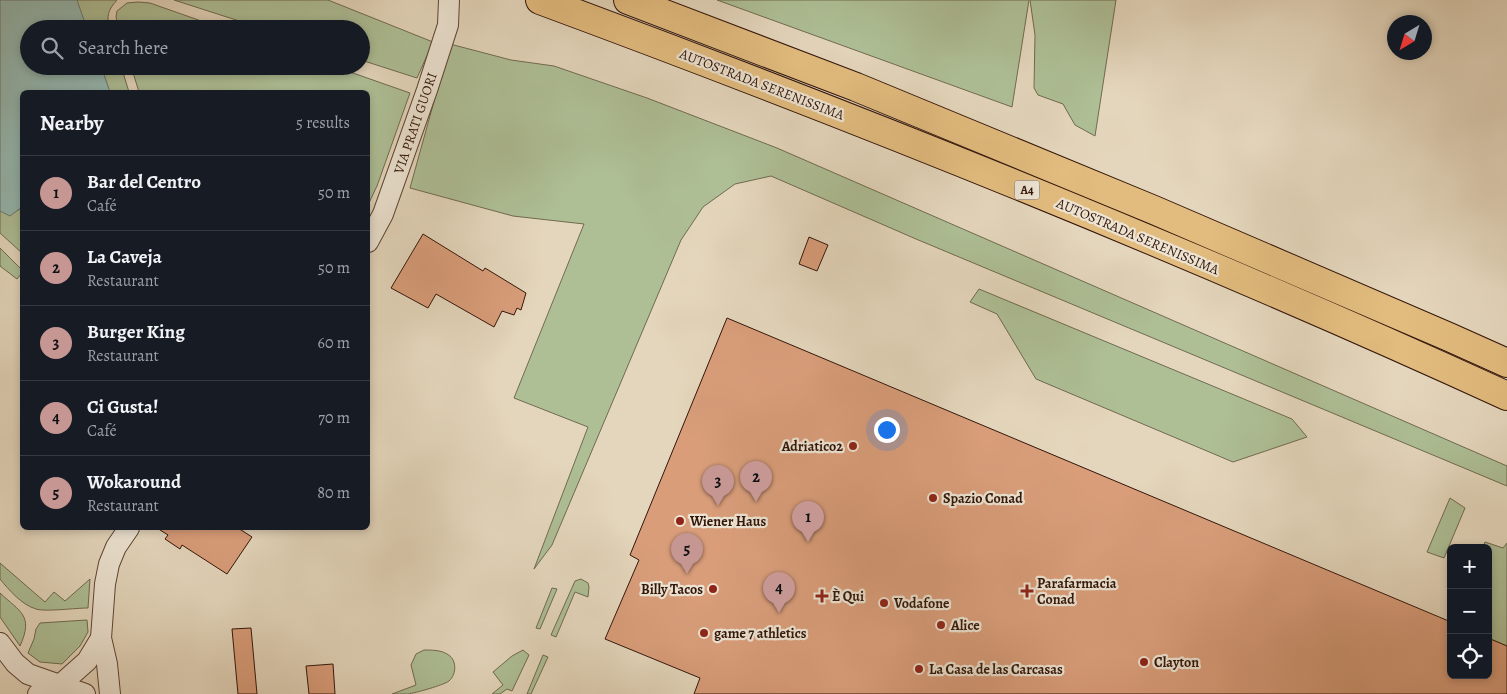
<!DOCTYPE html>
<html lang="en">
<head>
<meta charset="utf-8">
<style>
	body { margin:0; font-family:Alegreya,serif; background:#242831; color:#f1f3f6 }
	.controls { position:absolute; right:15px; bottom:15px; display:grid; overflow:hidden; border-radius:8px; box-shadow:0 2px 8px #0003 }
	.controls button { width:45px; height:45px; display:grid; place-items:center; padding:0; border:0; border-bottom:1px solid #363941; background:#171b24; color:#f1f3f6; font:25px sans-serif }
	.compass { position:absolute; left:1387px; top:15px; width:45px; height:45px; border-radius:50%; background:#171b24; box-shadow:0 2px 8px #0003; rotate:218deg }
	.you { position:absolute; left:886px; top:429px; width:18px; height:18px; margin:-12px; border:4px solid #fff; border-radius:50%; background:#1a73e8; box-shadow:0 0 0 8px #1a73e833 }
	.badge { display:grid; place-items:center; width:32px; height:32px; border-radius:50%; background:#c59692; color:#111; font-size:16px; font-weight:700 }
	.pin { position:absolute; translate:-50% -41px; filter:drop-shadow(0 1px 2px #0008) }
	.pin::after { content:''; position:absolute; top:26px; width:18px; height:15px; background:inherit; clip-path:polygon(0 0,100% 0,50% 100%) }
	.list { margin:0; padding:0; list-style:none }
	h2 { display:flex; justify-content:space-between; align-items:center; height:65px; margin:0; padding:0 20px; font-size:21px }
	h2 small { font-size:16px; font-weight:400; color:#9ea1a6 }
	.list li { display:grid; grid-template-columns:32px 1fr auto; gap:15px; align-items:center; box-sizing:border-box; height:75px; padding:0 20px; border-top:1px solid #363941 }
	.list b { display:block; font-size:19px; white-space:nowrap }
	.list p { margin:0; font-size:16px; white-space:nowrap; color:#9ea1a6 }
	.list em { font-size:16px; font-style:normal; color:#9ea1a6 }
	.icon { flex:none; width:28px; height:28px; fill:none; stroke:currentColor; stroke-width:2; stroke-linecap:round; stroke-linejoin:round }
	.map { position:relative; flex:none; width:1507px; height:694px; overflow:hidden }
	.search { position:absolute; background:#171b24; box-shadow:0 2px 8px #0003; left:20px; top:20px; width:350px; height:55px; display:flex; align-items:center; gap:12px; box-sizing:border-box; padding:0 18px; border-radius:28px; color:#9ea1a6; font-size:19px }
	.panel { position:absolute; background:#171b24; box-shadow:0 2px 8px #0003; left:20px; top:90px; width:350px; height:440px; border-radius:8px }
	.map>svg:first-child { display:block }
</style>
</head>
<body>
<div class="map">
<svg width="1507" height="694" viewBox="0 0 1507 694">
	<rect width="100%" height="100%" fill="#e4d6bc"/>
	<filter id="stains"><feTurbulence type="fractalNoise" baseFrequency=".004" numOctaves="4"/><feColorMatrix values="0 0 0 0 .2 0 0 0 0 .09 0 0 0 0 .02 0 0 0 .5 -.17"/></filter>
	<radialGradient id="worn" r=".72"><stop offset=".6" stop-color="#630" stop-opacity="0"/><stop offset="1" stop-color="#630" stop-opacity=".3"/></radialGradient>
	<g fill="#aebf96" stroke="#706a50">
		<path d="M75,0H117C108,10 106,16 110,29H76Z"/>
		<polygon points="174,0 328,0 433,42 417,78 361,60 361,29 264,29"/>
		<polygon points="717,0 1029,0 1012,107"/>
		<polygon points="1030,0 1116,0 1095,136 1075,125 1063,104 1038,95 1034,88 1035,35"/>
		<polygon points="138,2 150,3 224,29 119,29 116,17 117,11 127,3"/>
		<polygon points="450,44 511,60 554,66 647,98 777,148 1507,466 1507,486 916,239 771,176 735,184 703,207 681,240 552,545 534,569 588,427 514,398 584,224 513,216 410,188"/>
		<polygon points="91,66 121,66 129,92 103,92"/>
		<polygon points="131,66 333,66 410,93 377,186 368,205 368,92 139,92"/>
		<polygon points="0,188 17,211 22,207 22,253 0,233"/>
		<polygon points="0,248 22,270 22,273 17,279 0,266"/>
		<polygon points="979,289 1292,419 1307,437 1233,462 1036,379 997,314 970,302"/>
		<polygon points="1450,498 1465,508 1444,558 1427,552"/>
		<polygon points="1485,542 1503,548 1507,543 1507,646 1488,638 1488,548 1483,548"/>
		<path d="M0,563L45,602L54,592L65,601L90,579L88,608C76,608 45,612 36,609C22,605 9,590 0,579Z"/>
		<polygon points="581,579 588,583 589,587 588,597 575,592 556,637 551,635 575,581"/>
		<polygon points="552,588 557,589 540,629 536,628"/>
		<path d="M0,593C20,612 34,615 20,646L0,617Z"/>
		<polygon points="87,620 88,632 80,646 62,664 40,662 28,653 34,639 36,629 40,623"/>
		<path d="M424,650C431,650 441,650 447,654C457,659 457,674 449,681C444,685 415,693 408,694C403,694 397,694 392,694L416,685L411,665L416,654Z"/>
		<polygon points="523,650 529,655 512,691 507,689 500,694 492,694 503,685 493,672 512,656"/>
		<polygon points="543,655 548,657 531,694 527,694"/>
	</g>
	<polygon fill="#95b9b2" stroke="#6d776f" points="0,0 77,0 87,29 29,29 29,66 101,66 110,92 22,92 22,207 10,216 0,211"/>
	<g fill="#d99d7a" stroke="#32150a">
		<polygon points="423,234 483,271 485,268 526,293 521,310 517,308 514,315 502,311 494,327 436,294 428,308 391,288"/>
		<polygon points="809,237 828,245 817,271 799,264"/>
		<polygon points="727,318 1451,622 1451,675 1488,675 1488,638 1507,646 1507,694 694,694 700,678 605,639 639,560 630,555"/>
		<polygon points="157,528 238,528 252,537 227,574 182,545 180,549 165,539 168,535"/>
		<polygon points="251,628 257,694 238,694 232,629"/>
		<polygon points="333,664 335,694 309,694 306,666"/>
	</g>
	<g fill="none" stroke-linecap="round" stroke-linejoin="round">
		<g stroke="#5e4536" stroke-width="22">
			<g id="street">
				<polyline points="368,242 383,214 427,90 448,25 449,0"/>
				<polyline points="0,643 15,663 28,674 85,694"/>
				<polyline points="38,694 60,685 87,661 101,638"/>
				<polyline points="110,694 107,664 101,638 105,584 109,564 116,547 129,528"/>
			</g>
		</g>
		<g stroke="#32150a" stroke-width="30">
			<g id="highway">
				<path d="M540,0C867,121 1190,251 1507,396"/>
				<polyline points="628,0 856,87 1154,210 1449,337 1507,363"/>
			</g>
		</g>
		<use href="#street" stroke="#ede4d3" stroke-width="20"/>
		<use href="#highway" stroke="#e2bb7e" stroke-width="28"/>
	</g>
	<g fill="#8f2418" stroke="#ede4d3" stroke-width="2">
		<circle cx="853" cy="446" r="5"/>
		<circle cx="933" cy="498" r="5"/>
		<circle cx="680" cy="521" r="5"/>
		<circle cx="713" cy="589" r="5"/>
		<path d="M1024.5 583.5h5v5h5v5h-5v5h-5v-5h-5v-5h5z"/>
		<path d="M819.5 588.5h5v5h5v5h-5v5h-5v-5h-5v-5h5z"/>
		<circle cx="884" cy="603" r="5"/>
		<circle cx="941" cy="625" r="5"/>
		<circle cx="704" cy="633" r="5"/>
		<circle cx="1144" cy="662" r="5"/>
		<circle cx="919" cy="669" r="5"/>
	</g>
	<g text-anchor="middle" stroke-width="4.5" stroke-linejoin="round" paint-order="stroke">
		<rect fill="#ede4d3" stroke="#6a5346" stroke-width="1" x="1014.5" y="180.5" width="25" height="19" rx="4"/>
		<g font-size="12" font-weight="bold" fill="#32150a">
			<text x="1027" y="194">A4</text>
		</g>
		<g font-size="14" fill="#32150a" stroke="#ede4d3">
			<text transform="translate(762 84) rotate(21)" y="5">AUTOSTRADA SERENISSIMA</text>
			<text transform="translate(415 123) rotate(-71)" y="5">VIA PRATI GUORI</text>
			<text transform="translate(1138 236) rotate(23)" y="5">AUTOSTRADA SERENISSIMA</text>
		</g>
		<g font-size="14" font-weight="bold" fill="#32150a" stroke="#ede4d3" text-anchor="start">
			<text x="843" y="451" text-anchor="end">Adriatico2</text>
			<text x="943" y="503">Spazio Conad</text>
			<text x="690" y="526">Wiener Haus</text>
			<text x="1037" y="588">Parafarmacia<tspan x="1037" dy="16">Conad</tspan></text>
			<text x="703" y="594" text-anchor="end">Billy Tacos</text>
			<text x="832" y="601">È Qui</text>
			<text x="894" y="608">Vodafone</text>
			<text x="951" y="630">Alice</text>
			<text x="714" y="638">game 7 athletics</text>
			<text x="1154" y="667">Clayton</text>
			<text x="929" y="674">La Casa de las Carcasas</text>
		</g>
	</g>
	<rect width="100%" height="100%" filter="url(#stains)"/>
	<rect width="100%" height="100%" fill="url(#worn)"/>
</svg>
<div class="controls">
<button>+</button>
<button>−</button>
<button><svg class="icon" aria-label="locate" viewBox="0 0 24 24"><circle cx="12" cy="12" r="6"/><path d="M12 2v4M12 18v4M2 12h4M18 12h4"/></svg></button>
</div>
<svg class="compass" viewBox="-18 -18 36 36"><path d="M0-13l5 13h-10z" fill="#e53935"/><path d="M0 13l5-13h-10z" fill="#9ea1a6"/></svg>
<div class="you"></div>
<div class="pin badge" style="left:808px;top:542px">1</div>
<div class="pin badge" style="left:756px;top:502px">2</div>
<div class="pin badge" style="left:718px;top:506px">3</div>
<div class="pin badge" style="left:779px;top:613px">4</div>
<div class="pin badge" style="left:687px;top:574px">5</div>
<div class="search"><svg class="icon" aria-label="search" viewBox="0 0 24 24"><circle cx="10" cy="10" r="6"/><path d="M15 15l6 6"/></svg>Search here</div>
<section class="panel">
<h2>Nearby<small>5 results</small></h2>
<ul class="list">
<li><span class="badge">1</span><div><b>Bar del Centro</b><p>Café</p></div><em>50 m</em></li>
<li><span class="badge">2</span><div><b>La Caveja</b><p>Restaurant</p></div><em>50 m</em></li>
<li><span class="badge">3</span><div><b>Burger King</b><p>Restaurant</p></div><em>60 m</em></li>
<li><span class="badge">4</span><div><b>Ci Gusta!</b><p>Café</p></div><em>70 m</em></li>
<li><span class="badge">5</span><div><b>Wokaround</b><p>Restaurant</p></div><em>80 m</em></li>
</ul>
</section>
</div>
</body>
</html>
